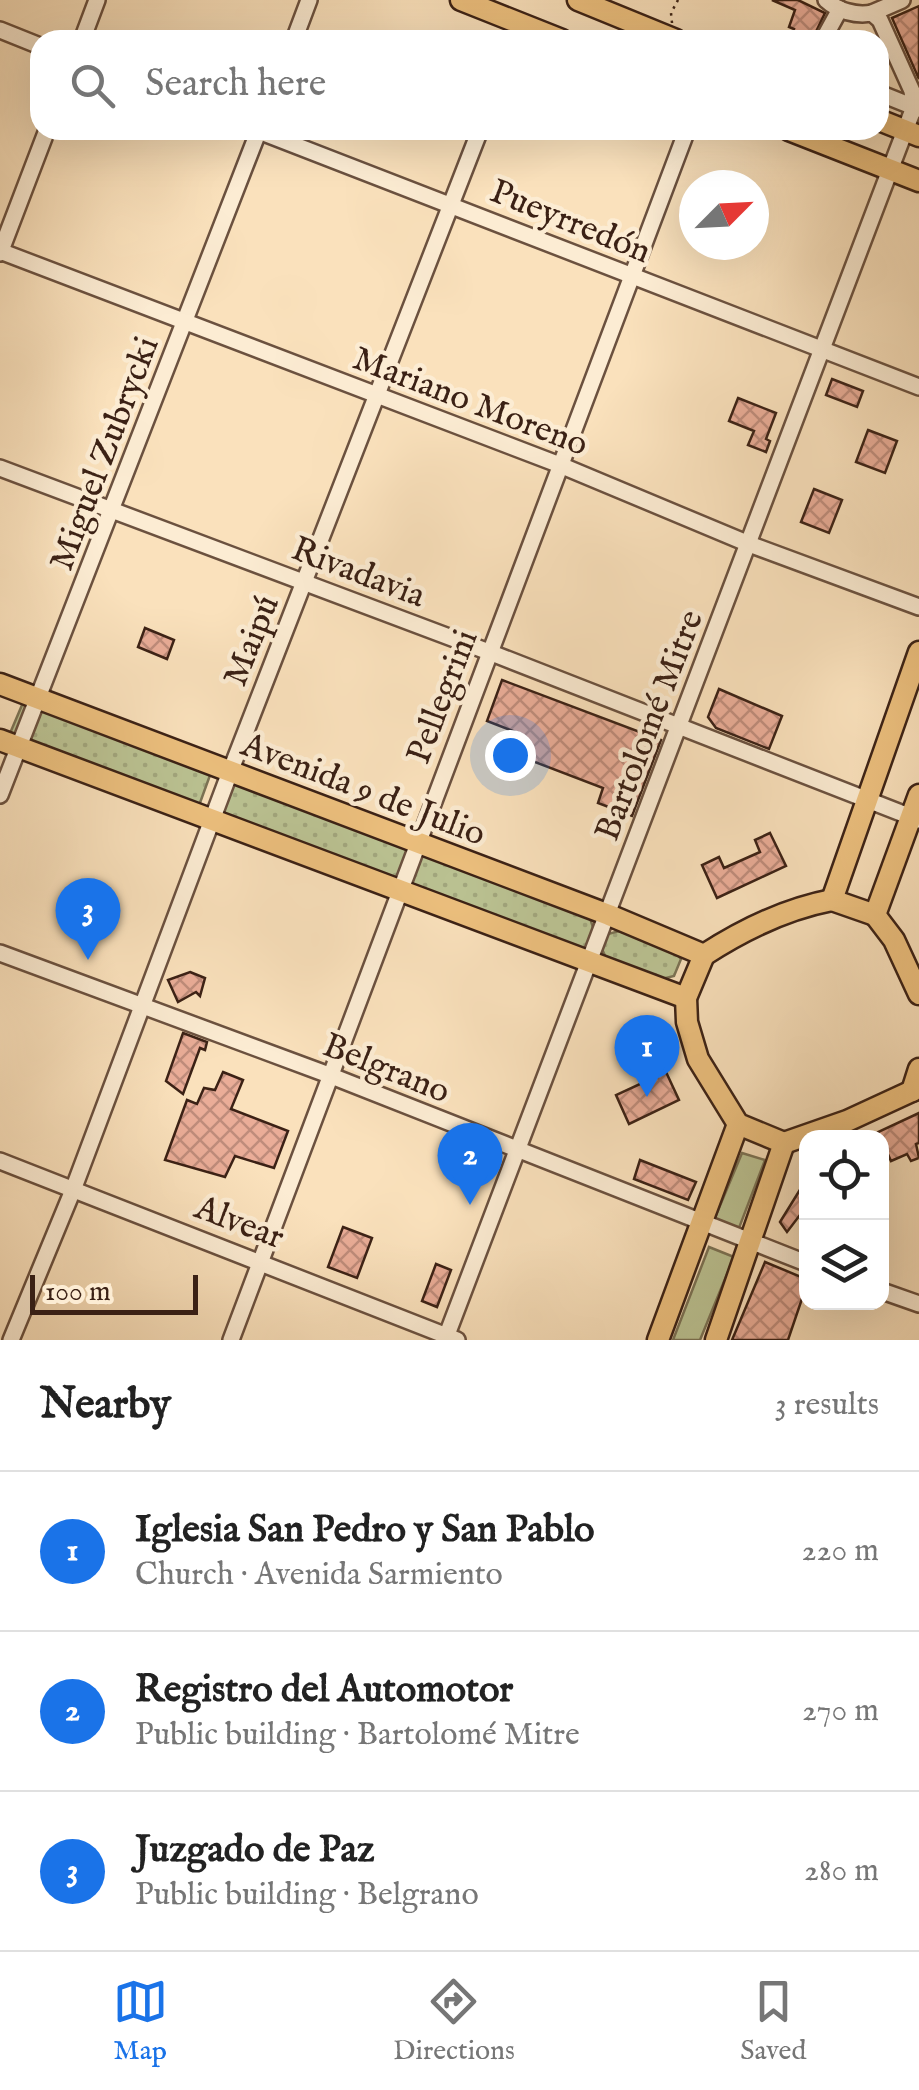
<!DOCTYPE html>
<html lang="en">
<head>
<meta charset="utf-8">
<style>
	body { margin:0; font-family:"IM FELL English",serif; background:#f2f2f2; color:#222 }
	.controls { position:absolute; right:30px; bottom:30px; display:grid; overflow:hidden; border-radius:20px; box-shadow:0 10px 40px #0002 }
	.controls button { width:90px; height:90px; display:grid; place-items:center; padding:0; border:0; border-bottom:2px solid #e0e0e0; background:#fff; color:#222; font:50px sans-serif }
	.compass { position:absolute; left:679px; top:170px; width:90px; height:90px; border-radius:50%; background:#fff; box-shadow:0 10px 40px #0002; rotate:66deg }
	.scale { position:absolute; left:30px; bottom:25px; width:168px; box-sizing:border-box; padding-left:10px; border:5px solid #3b2115; border-top:0; font-size:28px; line-height:35px; white-space:nowrap; color:#3b2115; -webkit-text-stroke:8px #fcecd3; paint-order:stroke }
	.you { position:absolute; left:510px; top:755px; width:35px; height:35px; margin:-25px; border:8px solid #fff; border-radius:50%; background:#1a73e8; box-shadow:0 0 0 15px #1a73e833 }
	.badge { display:grid; place-items:center; width:65px; height:65px; border-radius:50%; background:#1a73e8; color:#fff; font-size:32px; font-weight:700 }
	.pin { position:absolute; translate:-50% -82px; filter:drop-shadow(0 2px 5px #0008) }
	.pin::after { content:''; position:absolute; top:52px; width:35px; height:30px; background:inherit; clip-path:polygon(0 0,100% 0,50% 100%) }
	.list { margin:0; padding:0; list-style:none }
	h2 { display:flex; justify-content:space-between; align-items:center; height:130px; margin:0; padding:0 40px; font-size:42px }
	h2 small { font-size:32px; font-weight:400; color:#767676 }
	.list li { display:grid; grid-template-columns:65px 1fr auto; gap:30px; align-items:center; box-sizing:border-box; height:160px; padding:0 40px; border-top:2px solid #e0e0e0 }
	.list b { display:block; font-size:38px; white-space:nowrap }
	.list p { margin:0; font-size:32px; white-space:nowrap; color:#767676 }
	.list em { font-size:32px; font-style:normal; color:#767676 }
	.icon { flex:none; width:55px; height:55px; fill:none; stroke:currentColor; stroke-width:2; stroke-linecap:round; stroke-linejoin:round }
	.map { position:relative; flex:none; width:919px; height:1340px; overflow:hidden }
	.search { position:absolute; background:#fff; box-shadow:0 10px 40px #0002; left:30px; right:30px; top:30px; height:110px; display:flex; align-items:center; gap:25px; box-sizing:border-box; padding:0 35px; border-radius:30px; color:#767676; font-size:38px }
	.sheet { height:610px; background:#fff }
	nav { display:flex; justify-content:space-around; align-items:center; box-sizing:border-box; height:140px; border-top:2px solid #e0e0e0; background:#fff; font-size:28px; color:#767676 }
	nav a { display:grid; justify-items:center; gap:5px }
	nav .on { color:#1a73e8 }
	.map>svg:first-child { display:block }
</style>
</head>
<body>
<div class="map">
<svg width="919" height="1340" viewBox="0 0 919 1340">
	<defs>
		<pattern id="grass-dots" width="8" height="8" patternUnits="userSpaceOnUse" patternTransform="scale(2.5)"><rect width="8" height="8" fill="#bbc393"/><path d="M2 2h.1M6 6h.1" fill="none" stroke="#a2a77e" stroke-width="1.8" stroke-linecap="round"/></pattern>
		<pattern id="building-cross-hatch" width="8" height="8" patternUnits="userSpaceOnUse" patternTransform="scale(2.5)"><rect width="8" height="8" fill="#eaad98"/><path d="M0 0l8 8M0 8l8-8" fill="none" stroke="#bf8c7b"/></pattern>
	</defs>
	<rect width="100%" height="100%" fill="#fae1bc"/>
	<filter id="stains"><feTurbulence type="fractalNoise" baseFrequency=".002" numOctaves="4"/><feColorMatrix values="0 0 0 0 .2 0 0 0 0 .09 0 0 0 0 .02 0 0 0 .5 -.17"/></filter>
	<radialGradient id="worn" r=".72"><stop offset=".6" stop-color="#630" stop-opacity="0"/><stop offset="1" stop-color="#630" stop-opacity=".3"/></radialGradient>
	<g fill="url(#grass-dots)" stroke="#7b7254" stroke-width="2.5">
		<polygon points="28,691 213,767 197,811 8,738"/>
		<polygon points="233,777 411,849 396,887 218,821"/>
		<polygon points="418,851 590,918 594,931 584,953 403,890"/>
		<polygon points="619,931 673,950 681,959 674,976 662,979 607,960 602,949 608,934"/>
	</g>
	<g fill="#bbc393" stroke="#7b7254" stroke-width="2.5">
		<polygon points="742,1153 765,1160 739,1228 714,1220"/>
		<polygon points="709,1247 734,1257 700,1340 673,1340"/>
	</g>
	<g fill="url(#building-cross-hatch)" stroke="#3b2115" stroke-width="2.5">
		<polygon points="772,0 798,0 825,13 812,40 790,40 794,29 789,27 795,10"/>
		<polygon points="919,6 919,79 892,18"/>
		<polygon points="832,379 863,391 857,407 826,395"/>
		<polygon points="738,398 776,413 766,439 770,441 766,452 748,445 754,431 729,421"/>
		<polygon points="868,430 897,441 885,473 856,462"/>
		<polygon points="814,489 842,500 829,533 801,522"/>
		<polygon points="145,628 174,640 167,659 138,647"/>
		<polygon points="502,680 661,740 632,816 598,803 603,788 514,754 521,734 487,721"/>
		<polygon points="719,689 782,716 769,749 716,728 708,717"/>
		<polygon points="770,833 786,866 717,898 702,865 719,857 724,868 760,852 755,840"/>
		<polygon points="190,972 205,978 200,996 196,992 178,1002 168,980"/>
		<polygon points="183,1033 207,1042 205,1050 200,1048 183,1094 166,1081"/>
		<polygon points="223,1072 243,1080 231,1109 288,1131 274,1168 235,1156 225,1177 165,1160 187,1100 197,1104 204,1088 215,1090"/>
		<polygon points="666,1072 679,1100 629,1124 616,1095"/>
		<polygon points="919,1113 919,1143 916,1144 919,1158 911,1161 907,1154 891,1161 878,1132"/>
		<polygon points="640,1160 696,1182 688,1200 634,1179"/>
		<polygon points="806,1180 806,1207 787,1232 780,1222"/>
		<polygon points="343,1227 372,1238 357,1278 328,1267"/>
		<polygon points="765,1262 806,1279 806,1287 788,1340 732,1340"/>
		<polygon points="436,1264 451,1270 437,1307 422,1301"/>
	</g>
	<g fill="none" stroke-linecap="round" stroke-linejoin="round">
		<g stroke="#6b513f" stroke-width="20">
			<g id="minor">
				<polyline points="872,13 902,0"/>
				<polyline points="0,30 40,46"/>
				<polyline points="82,40 97,0"/>
				<polyline points="294,40 309,0"/>
				<polyline points="823,40 840,9"/>
				<polyline points="879,93 919,109"/>
				<polyline points="256,130 919,387"/>
				<polyline points="0,251 560,465 749,544 919,607"/>
				<polyline points="0,253 47,130"/>
				<polyline points="0,468 489,652 919,820"/>
				<polyline points="0,795 259,130"/>
				<polyline points="0,953 329,1075 806,1263"/>
				<polyline points="0,1161 457,1340"/>
				<polyline points="882,1291 919,1304"/>
				<polyline points="11,1340 73,1190 230,772 480,130"/>
				<polyline points="231,1340 687,130"/>
				<path d="M445,1340L914,107L912,91L880,20L872,13C856,16 838,11 826,0"/>
			</g>
		</g>
		<g stroke="#3b2115" stroke-width="25">
			<g id="major">
				<polyline points="461,0 562,40"/>
				<polyline points="578,0 676,40"/>
				<polyline points="879,120 919,136"/>
				<polyline points="789,130 919,181"/>
				<polyline points="0,684 609,915 704,955"/>
				<polyline points="0,740 686,998"/>
				<polyline points="832,900 919,652"/>
				<polyline points="832,900 875,915"/>
				<polyline points="875,915 919,795"/>
				<polyline points="875,915 894,940 919,994"/>
				<polyline points="704,955 686,998 687,1022 698,1059 738,1124 784,1143"/>
				<path d="M704,955C744,929 785,909 832,900"/>
				<polyline points="912,1091 919,1069"/>
				<polyline points="784,1143 847,1121 912,1091"/>
				<polyline points="658,1340 738,1124"/>
				<polyline points="716,1340 784,1143"/>
			</g>
		</g>
		<polyline stroke="#3b2115" stroke-width="2.5" stroke-dasharray="2.5 5" stroke-linecap="butt" points="672,23 671,13 678,0"/>
		<use href="#minor" stroke="#fcecd3" stroke-width="15"/>
		<use href="#major" stroke="#edc07e" stroke-width="20"/>
	</g>
	<g text-anchor="middle" stroke-width="9" stroke-linejoin="round" paint-order="stroke">
		<g font-size="35" fill="#3b2115" stroke="#fcecd3">
			<text transform="translate(571 220) rotate(22)" y="12">Pueyrredón</text>
			<text transform="translate(471 400) rotate(21)" y="12">Mariano Moreno</text>
			<text transform="translate(103 453) rotate(-69)" y="12">Miguel Zubrycki</text>
			<text transform="translate(359 571) rotate(21)" y="12">Rivadavia</text>
			<text transform="translate(250 640) rotate(-68)" y="12">Maipú</text>
			<text transform="translate(441 696) rotate(-69)" y="12">Pellegrini</text>
			<text transform="translate(648 725) rotate(-69)" y="12">Bartolomé Mitre</text>
			<text transform="translate(364 788) rotate(21)" y="12">Avenida 9 de Julio</text>
			<text transform="translate(387 1067) rotate(22)" y="12">Belgrano</text>
			<text transform="translate(240 1221) rotate(21)" y="12">Alvear</text>
		</g>
	</g>
	<rect width="100%" height="100%" filter="url(#stains)"/>
	<rect width="100%" height="100%" fill="url(#worn)"/>
</svg>
<div class="controls">
<button><svg class="icon" aria-label="locate" viewBox="0 0 24 24"><circle cx="12" cy="12" r="6"/><path d="M12 2v4M12 18v4M2 12h4M18 12h4"/></svg></button>
<button><svg class="icon" aria-label="layers" viewBox="0 0 24 24"><path d="M12 4l9 5-9 5-9-5zM3 14l9 5 9-5"/></svg></button>
</div>
<svg class="compass" viewBox="-18 -18 36 36"><path d="M0-13l5 13h-10z" fill="#e53935"/><path d="M0 13l5-13h-10z" fill="#767676"/></svg>
<div class="scale">100 m</div>
<div class="you"></div>
<div class="pin badge" style="left:647px;top:1097px">1</div>
<div class="pin badge" style="left:470px;top:1205px">2</div>
<div class="pin badge" style="left:88px;top:960px">3</div>
<div class="search"><svg class="icon" aria-label="search" viewBox="0 0 24 24"><circle cx="10" cy="10" r="6"/><path d="M15 15l6 6"/></svg>Search here</div>
</div>
<section class="sheet">
<h2>Nearby<small>3 results</small></h2>
<ul class="list">
<li><span class="badge">1</span><div><b>Iglesia San Pedro y San Pablo</b><p>Church · Avenida Sarmiento</p></div><em>220 m</em></li>
<li><span class="badge">2</span><div><b>Registro del Automotor</b><p>Public building · Bartolomé Mitre</p></div><em>270 m</em></li>
<li><span class="badge">3</span><div><b>Juzgado de Paz</b><p>Public building · Belgrano</p></div><em>280 m</em></li>
</ul>
</section>
<nav>
<a class="on"><svg class="icon" aria-label="map" viewBox="0 0 24 24"><path d="M3 6l6-2 6 2 6-2v14l-6 2-6-2-6 2zM9 4v14M15 6v14"/></svg>Map</a>
<a><svg class="icon" aria-label="directions" viewBox="0 0 24 24"><path d="M12 3l9 9-9 9-9-9zM9 14v-3h6M13 9l2 2-2 2"/></svg>Directions</a>
<a><svg class="icon" aria-label="saved" viewBox="0 0 24 24"><path d="M7 4h10v16l-5-4-5 4z"/></svg>Saved</a>
</nav>
</body>
</html>
